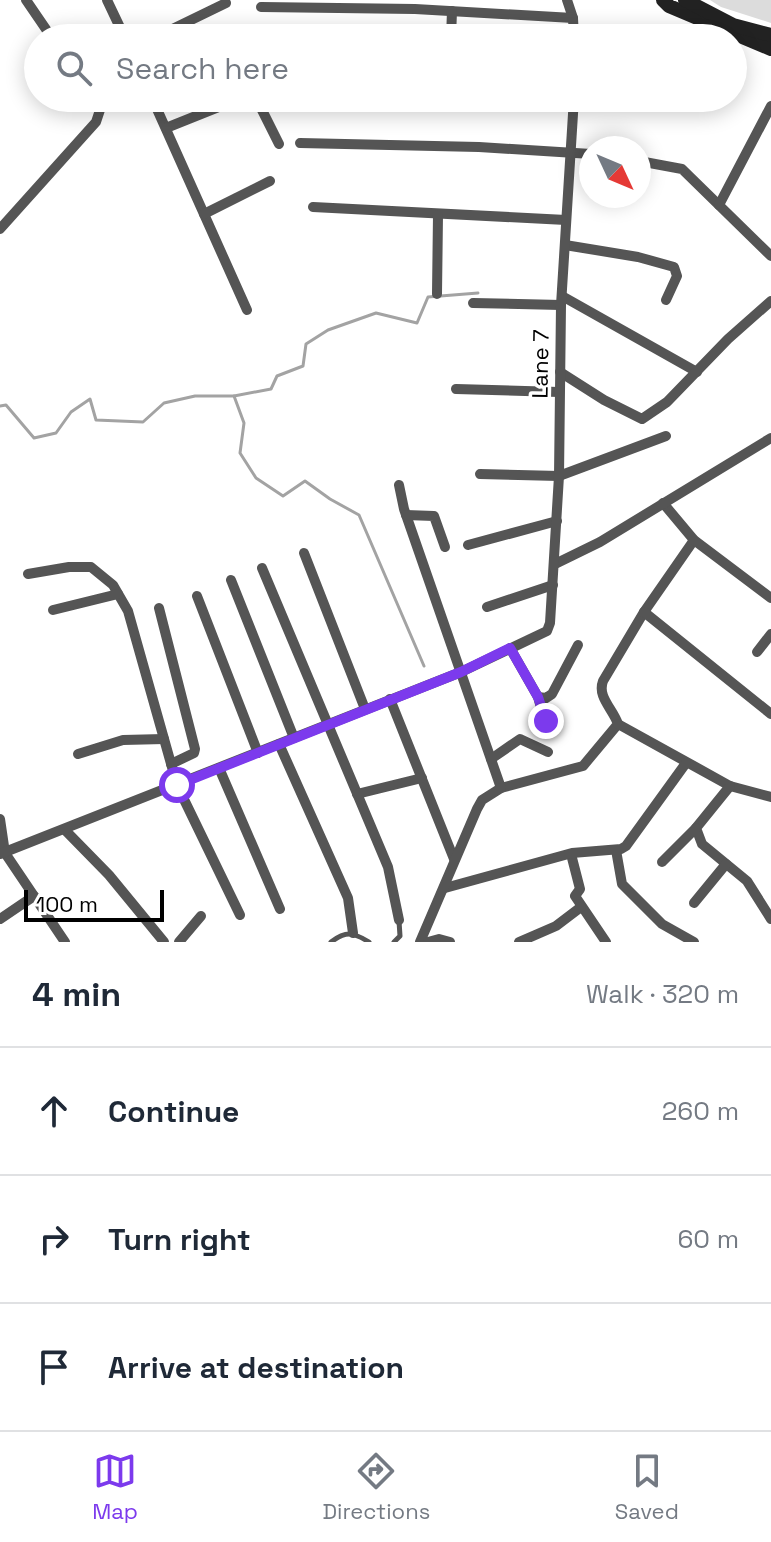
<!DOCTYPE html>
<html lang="en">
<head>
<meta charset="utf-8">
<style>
	body { margin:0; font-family:"Space Grotesk",sans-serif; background:#f6f6f7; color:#1f2937 }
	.compass { position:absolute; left:579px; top:136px; width:72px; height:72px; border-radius:50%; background:#fff; box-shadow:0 4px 20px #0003; rotate:134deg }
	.scale { position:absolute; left:24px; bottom:20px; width:140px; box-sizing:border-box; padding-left:8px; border:4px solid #000; border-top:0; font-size:22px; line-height:28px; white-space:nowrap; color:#000; -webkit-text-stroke:6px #fff; paint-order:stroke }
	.stop { position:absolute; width:24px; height:24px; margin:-18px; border:6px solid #7c3aed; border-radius:50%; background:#fff }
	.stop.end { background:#7c3aed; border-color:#fff; box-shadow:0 2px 8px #0008 }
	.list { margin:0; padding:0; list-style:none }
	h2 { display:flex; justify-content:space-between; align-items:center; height:104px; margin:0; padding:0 32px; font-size:34px }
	h2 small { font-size:26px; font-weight:400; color:#747a83 }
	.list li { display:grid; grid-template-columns:52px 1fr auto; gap:24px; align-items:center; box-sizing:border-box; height:128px; padding:0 32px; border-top:2px solid #e0e1e3 }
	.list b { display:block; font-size:30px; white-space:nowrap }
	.list em { font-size:26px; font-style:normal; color:#747a83 }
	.icon { flex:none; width:44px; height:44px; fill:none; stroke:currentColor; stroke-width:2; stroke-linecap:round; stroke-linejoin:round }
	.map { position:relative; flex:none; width:771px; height:942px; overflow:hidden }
	.search { position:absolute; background:#fff; box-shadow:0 4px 20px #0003; left:24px; right:24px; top:24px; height:88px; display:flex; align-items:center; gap:20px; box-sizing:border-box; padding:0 28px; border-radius:44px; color:#747a83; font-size:30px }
	.sheet { height:488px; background:#fff }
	nav { display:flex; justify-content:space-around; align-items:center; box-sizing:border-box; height:112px; border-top:2px solid #e0e1e3; background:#fff; font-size:22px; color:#747a83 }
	nav a { display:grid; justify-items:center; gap:4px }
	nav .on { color:#7c3aed }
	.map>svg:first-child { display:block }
</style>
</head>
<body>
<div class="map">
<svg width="771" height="942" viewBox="0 0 771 942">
	<rect width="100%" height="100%" fill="#fff"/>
	<polygon fill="#dcdcdc" points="710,0 771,0 771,23 721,7"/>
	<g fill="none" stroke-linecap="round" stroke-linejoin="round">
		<g stroke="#a3a3a3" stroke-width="3">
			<polyline points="234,396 271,389 277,376 303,366 306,344 328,330 376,313 417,323 428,297 478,293"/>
			<polyline points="0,406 6,405 34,438 56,433 71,412 90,399 96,420 143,422 164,403 195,396 234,396 244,423 240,453 256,478 283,496 305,481 330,499 359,515 424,666"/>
		</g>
		<g stroke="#555" stroke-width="5">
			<path d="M331,942C346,931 353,932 369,942"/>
			<polyline points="394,942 400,936 399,921"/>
		</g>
		<g stroke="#555" stroke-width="10">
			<polyline points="26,0 52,38"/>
			<polyline points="107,0 125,38"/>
			<polyline points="567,0 573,18 574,38"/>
			<polyline points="261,7 415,9 573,18"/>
			<polyline points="154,38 226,3"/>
			<polyline points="451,38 452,11"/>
			<polyline points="152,98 247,310"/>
			<polyline points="256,98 279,144"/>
			<polyline points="166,128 241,98"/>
			<polyline points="300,143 479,147 591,154"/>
			<polyline points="639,161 682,169 771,256"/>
			<polyline points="719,205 771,106"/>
			<polyline points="313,207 566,220"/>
			<polyline points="204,214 270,181"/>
			<polyline points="0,229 96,122 100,110 93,98"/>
			<polyline points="565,245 638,257 674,267 677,276 666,300"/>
			<polyline points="437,294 438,215"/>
			<polyline points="562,296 697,372"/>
			<polyline points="473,303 561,305"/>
			<polyline points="560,372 604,400 642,419 667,402 728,339 771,301"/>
			<polyline points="456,389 559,392"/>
			<polyline points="480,474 559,476 666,436"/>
			<path d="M399,485L404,509L501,788L583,766L618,724C613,709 597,697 603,681L644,612L694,540"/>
			<polyline points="663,503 694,540 771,598"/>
			<polyline points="406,515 434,516 445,547"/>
			<polyline points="468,545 557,521"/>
			<polyline points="304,553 365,709"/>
			<polyline points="555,564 600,542 771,438"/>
			<polyline points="262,568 388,867 399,920"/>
			<polyline points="28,574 69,567 91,567 113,585 128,611 177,785 240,915"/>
			<polyline points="231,580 294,738"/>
			<polyline points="197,596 258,753"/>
			<polyline points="487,607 553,585"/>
			<polyline points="159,608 195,749 194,753 171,764"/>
			<polyline points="53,610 118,594"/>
			<polyline points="644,612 771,714"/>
			<polyline points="510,648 538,697 544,718 557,727"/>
			<polyline points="757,652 771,634"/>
			<polyline points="538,697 546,698 552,694 578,645"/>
			<polyline points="390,699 454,859"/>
			<polyline points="618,724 730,786 771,797"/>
			<polyline points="279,744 348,898 353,933"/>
			<polyline points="78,754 123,740 164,739"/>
			<polyline points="491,759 520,739 548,752"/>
			<polyline points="219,768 280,909"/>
			<polyline points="730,786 696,828 702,844 747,881 771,919"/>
			<polyline points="357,794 422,778"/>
			<polyline points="0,819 5,853 65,942"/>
			<polyline points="65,830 109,875 164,942"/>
			<polyline points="616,850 622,884 662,924 694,942"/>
			<polyline points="0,854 461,672 547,631 550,623 559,476 561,305 574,98"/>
			<polyline points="571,854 580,889 575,896 606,942"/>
			<polyline points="662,862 696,828"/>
			<polyline points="445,888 572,853 621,849 626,846 686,763"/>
			<polyline points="694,903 726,864"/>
			<polyline points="0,919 34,896"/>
			<polyline points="179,942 201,916"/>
			<polyline points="420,942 477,809 482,800 501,788"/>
			<polyline points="428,942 439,939 450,942"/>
			<polyline points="519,942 556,926 581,907"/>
		</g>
		<g stroke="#222" stroke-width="14">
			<polyline points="663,0 669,6 771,49"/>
			<polyline points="685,0 733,25 771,35"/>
		</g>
	</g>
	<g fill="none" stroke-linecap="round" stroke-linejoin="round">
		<polyline stroke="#7c3aed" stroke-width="10" points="177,785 461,672 510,648 538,697 546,721"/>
	</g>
	<g text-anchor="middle" stroke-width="7" stroke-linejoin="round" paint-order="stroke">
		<g font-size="22" fill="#000" stroke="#fff">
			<text transform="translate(540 364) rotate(-89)" y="8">Lane 7</text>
		</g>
	</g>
</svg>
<svg class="compass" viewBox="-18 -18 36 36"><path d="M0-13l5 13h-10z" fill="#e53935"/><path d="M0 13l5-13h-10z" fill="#747a83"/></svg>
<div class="scale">100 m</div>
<div class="stop" style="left:177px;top:785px"></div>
<div class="stop end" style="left:546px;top:721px"></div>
<div class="search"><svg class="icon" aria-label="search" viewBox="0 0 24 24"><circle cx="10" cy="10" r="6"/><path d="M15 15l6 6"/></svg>Search here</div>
</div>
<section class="sheet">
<h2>4 min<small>Walk · 320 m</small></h2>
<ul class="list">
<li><svg class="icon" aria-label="ahead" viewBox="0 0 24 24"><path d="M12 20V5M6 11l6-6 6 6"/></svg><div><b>Continue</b></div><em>260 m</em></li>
<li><svg class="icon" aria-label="right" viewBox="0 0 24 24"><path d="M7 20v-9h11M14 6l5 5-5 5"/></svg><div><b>Turn right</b></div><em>60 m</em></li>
<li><svg class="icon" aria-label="arrive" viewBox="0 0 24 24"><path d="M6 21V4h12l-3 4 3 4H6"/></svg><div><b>Arrive at destination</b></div></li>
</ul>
</section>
<nav>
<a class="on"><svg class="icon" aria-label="map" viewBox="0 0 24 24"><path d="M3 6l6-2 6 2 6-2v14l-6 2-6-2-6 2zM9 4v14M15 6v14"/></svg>Map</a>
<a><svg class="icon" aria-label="directions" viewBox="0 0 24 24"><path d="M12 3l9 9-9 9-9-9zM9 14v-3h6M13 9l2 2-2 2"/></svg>Directions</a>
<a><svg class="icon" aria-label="saved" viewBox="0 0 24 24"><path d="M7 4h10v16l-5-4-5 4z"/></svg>Saved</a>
</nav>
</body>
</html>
